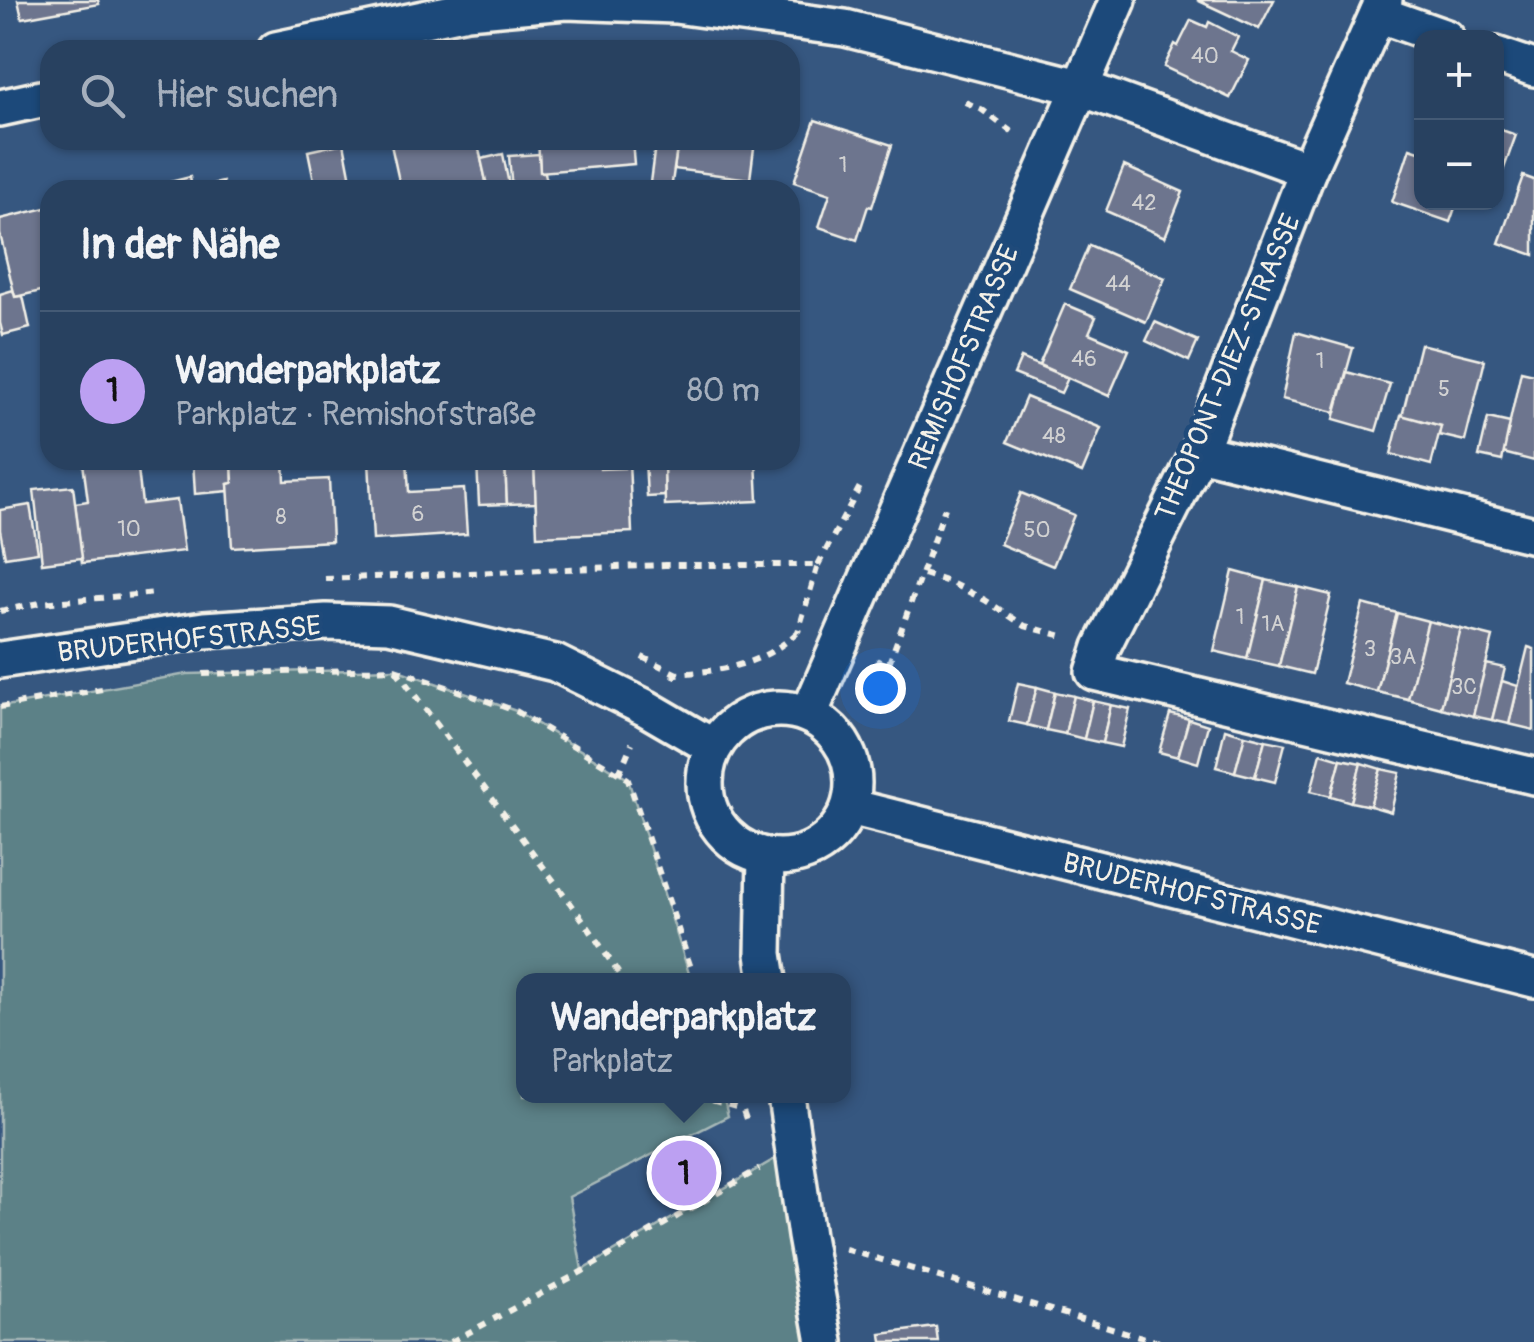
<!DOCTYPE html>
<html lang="de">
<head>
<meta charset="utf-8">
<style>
	body { margin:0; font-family:Pangolin,sans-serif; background:#344c69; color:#f1f3f6 }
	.controls { position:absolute; right:30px; top:30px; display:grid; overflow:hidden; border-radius:20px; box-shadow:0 2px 8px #0004 }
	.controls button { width:90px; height:90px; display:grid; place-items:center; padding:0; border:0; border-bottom:2px solid #445a75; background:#284160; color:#f1f3f6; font:50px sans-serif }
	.you { position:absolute; left:880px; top:688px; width:35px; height:35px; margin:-25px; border:8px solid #fff; border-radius:50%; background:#1a73e8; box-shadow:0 0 0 15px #1a73e833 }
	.badge { display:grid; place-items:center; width:65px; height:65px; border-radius:50%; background:#bca0f2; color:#111; font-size:32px; font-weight:700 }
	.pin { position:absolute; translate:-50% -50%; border:5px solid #fff; box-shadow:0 2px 10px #0006 }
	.popup { position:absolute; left:516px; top:973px; width:335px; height:130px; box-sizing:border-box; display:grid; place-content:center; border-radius:20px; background:#284160; filter:drop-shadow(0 2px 8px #0005); font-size:32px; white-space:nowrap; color:#a5afbd }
	.popup b { font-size:38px; color:#f1f3f6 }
	.popup::after { content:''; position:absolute; left:50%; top:100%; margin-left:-20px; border:20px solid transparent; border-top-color:#284160 }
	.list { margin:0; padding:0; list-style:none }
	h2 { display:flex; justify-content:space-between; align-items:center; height:130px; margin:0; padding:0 40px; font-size:42px }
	h2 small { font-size:32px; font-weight:400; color:#a5afbd }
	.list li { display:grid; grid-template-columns:65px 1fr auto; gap:30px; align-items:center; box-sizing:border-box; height:160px; padding:0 40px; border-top:2px solid #445a75 }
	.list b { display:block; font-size:38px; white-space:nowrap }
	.list p { margin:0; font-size:32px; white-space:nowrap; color:#a5afbd }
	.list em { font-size:32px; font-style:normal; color:#a5afbd }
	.icon { flex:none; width:55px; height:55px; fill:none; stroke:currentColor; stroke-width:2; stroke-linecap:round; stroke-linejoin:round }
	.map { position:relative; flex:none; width:1534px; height:1342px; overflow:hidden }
	.search { position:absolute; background:#284160; box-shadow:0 2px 8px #0004; left:40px; top:40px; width:760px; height:110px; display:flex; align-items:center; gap:25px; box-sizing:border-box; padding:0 35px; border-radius:30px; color:#a5afbd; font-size:38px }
	.panel { position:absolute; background:#284160; box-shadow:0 2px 8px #0004; left:40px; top:180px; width:760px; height:290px; border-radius:30px }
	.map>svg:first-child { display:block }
</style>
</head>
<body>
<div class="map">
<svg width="1534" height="1342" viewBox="0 0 1534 1342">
	<rect width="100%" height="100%" fill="#365780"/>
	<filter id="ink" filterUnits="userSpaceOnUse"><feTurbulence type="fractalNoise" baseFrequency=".01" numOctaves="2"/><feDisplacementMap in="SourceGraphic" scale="20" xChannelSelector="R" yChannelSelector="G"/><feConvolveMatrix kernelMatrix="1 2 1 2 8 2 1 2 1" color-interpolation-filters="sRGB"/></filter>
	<g filter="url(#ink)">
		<polygon fill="#5b8187" stroke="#a8b9b8" stroke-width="2.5" points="395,669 516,711 628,779 691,980 524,980 524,1096 723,1096 728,1116 569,1197 582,1270 794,1148 825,1342 0,1342 0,707 187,674"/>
		<g fill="#6d758e" stroke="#f4f1e8" stroke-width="2.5">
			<polygon points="18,0 98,0 99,4 22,18"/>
			<polygon points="1197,0 1274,0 1259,29"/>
			<polygon points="1191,20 1207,27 1209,22 1238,37 1231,51 1249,60 1230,98 1164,67 1175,44 1178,46"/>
			<polygon points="815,120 892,145 872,207 868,206 857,240 819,227 830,194 794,182"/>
			<polygon points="1496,128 1516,135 1502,174 1496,172"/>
			<polygon points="390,140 477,140 488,190 401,190"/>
			<polygon points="538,140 632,140 634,164 540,172"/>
			<polygon points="678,140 755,140 750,179 674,169"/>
			<polygon points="344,143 353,190 316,190 308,151"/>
			<polygon points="655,145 677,148 671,190 649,190"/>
			<polygon points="1410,148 1422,152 1422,202 1457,202 1450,222 1392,202"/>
			<polygon points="503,154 510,190 488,190 481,159"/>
			<polygon points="539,154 540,172 545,172 548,190 512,190 509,156"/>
			<polygon points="1124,166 1183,192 1165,237 1106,211"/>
			<polygon points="1523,176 1534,180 1534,255 1499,243"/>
			<polygon points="190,177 192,189 223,182 225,190 138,190"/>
			<polygon points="50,207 50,289 15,297 0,234 0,219"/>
			<polygon points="1089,245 1165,278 1146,322 1070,289"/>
			<polygon points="13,290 15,297 23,296 30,328 3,335 0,323 0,294"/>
			<polygon points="1065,304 1096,317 1089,333 1129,350 1109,396 1039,365"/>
			<polygon points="1155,322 1198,341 1189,361 1146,341"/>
			<polygon points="1296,332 1353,348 1335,412 1282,399"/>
			<polygon points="1420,344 1485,360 1465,441 1439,435 1441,426 1402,416"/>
			<polygon points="1021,358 1068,378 1061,393 1014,374"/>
			<polygon points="1521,371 1534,374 1534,461 1503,453"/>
			<polygon points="1347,372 1390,384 1376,431 1334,419"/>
			<polygon points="1026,397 1101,428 1082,473 1007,442"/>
			<polygon points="1401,415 1441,426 1431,465 1391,454"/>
			<polygon points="1488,418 1510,423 1502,461 1479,456"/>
			<polygon points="108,460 137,460 142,504 177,500 184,551 82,563 75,503 88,501 83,463"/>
			<polygon points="193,460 232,460 233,483 228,484 229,491 195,494"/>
			<polygon points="232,460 284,460 285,481 329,479 332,541 232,547 228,484 233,483"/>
			<polygon points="369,460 407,460 409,492 464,489 467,534 373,540"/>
			<polygon points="477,460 505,460 507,504 479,505"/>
			<polygon points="505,460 534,460 536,503 507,504"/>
			<polygon points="534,460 599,460 600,469 624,468 624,460 629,460 632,532 537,536"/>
			<polygon points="645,460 664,460 665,496 647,497"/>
			<polygon points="664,460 756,460 758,501 665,505"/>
			<polygon points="73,486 82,558 42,563 34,490"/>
			<polygon points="1021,493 1074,515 1053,566 1000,544"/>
			<polygon points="30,505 38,552 5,557 0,530 0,510"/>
			<polygon points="1233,571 1266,580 1247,659 1214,651"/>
			<polygon points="1266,580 1298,587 1279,666 1247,659"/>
			<polygon points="1298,587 1331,595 1312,674 1279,666"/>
			<polygon points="1363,604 1397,613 1377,692 1343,683"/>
			<polygon points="1397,613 1428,621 1408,699 1377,692"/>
			<polygon points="1428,621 1461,629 1441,708 1408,699"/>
			<polygon points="1461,629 1493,637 1473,716 1441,708"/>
			<polygon points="1528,647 1534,649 1534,730 1509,724"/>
			<polygon points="1486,664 1505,668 1492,720 1473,716"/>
			<polygon points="1502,681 1518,686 1509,724 1492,720"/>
			<polygon points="1018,683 1037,687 1027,725 1009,721"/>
			<polygon points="1037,687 1055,692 1046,730 1027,725"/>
			<polygon points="1055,692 1074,696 1065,734 1046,730"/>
			<polygon points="1074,696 1093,701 1084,739 1065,734"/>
			<polygon points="1093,701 1111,705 1102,743 1084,739"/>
			<polygon points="1111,705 1130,709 1121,747 1102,743"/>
			<polygon points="1170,714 1189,719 1178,757 1159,752"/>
			<polygon points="1189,719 1208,725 1198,763 1178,757"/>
			<polygon points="1225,729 1245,735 1235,772 1216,767"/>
			<polygon points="1245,735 1265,740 1255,777 1235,772"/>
			<polygon points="1265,740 1285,744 1275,782 1255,777"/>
			<polygon points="1321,753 1341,759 1331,796 1311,791"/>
			<polygon points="1341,759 1361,763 1351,802 1331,796"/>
			<polygon points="1361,763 1381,769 1370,806 1351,802"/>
			<polygon points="1381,769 1400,773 1391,812 1370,806"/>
			<polygon points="936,1327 938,1342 882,1342 881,1334"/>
		</g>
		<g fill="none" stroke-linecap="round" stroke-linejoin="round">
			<g stroke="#f4f1e8" stroke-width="42">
				<g id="minor">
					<polyline points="1384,0 1308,170 1199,452 1102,647 1094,672 1534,776"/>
					<polyline points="1378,14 1446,38"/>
					<polyline points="276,50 467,10 566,1 675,5 845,28 1079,87 1308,170"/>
					<polyline points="1496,55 1534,68"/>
					<polyline points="0,108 50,97"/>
					<polyline points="1199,452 1534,535"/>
					<polyline points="0,660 204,630 326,622 389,624 555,663 646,708 713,747"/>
					<circle cx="779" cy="783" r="74"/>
					<polyline points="809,714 1118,0"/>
					<polyline points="850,807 1534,979"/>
					<polyline points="766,857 764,954 768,980"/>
					<polyline points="786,1096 806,1236 825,1342"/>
				</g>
			</g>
			<g stroke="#f4f1e8" stroke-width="6" stroke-dasharray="8 8" stroke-linecap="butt">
				<polyline points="965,102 981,109 1017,136"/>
				<polyline points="818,565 862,483"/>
				<polyline points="923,574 949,582 985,600 1025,626 1067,637"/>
				<polyline points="325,579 665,565 818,565 798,632"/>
				<polyline points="0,611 40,603 158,593"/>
				<polyline points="642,657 677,674"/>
				<polyline points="876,660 888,666 945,508"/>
				<polyline points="396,670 586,924 623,980"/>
				<polyline points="203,674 395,669 516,711 628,779 695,980"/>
				<path d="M673,678L677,674C726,670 759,666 797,633L803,634"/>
				<polyline points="0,707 102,689"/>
				<polyline points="619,774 632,743"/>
				<polyline points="697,1096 743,1109"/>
				<polyline points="738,1096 746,1119"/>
				<polyline points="845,1249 1159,1342"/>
				<polyline points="451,1342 583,1271 759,1169"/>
			</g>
			<use href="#minor" stroke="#1f4a7a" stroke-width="35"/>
		</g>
	</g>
	<g text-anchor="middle" stroke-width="9" stroke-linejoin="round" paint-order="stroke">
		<g font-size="22" fill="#d2d2d2">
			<text x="1205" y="63">40</text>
			<text x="843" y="172">1</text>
			<text x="1144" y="210">42</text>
			<text x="1118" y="291">44</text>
			<text x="1084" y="366">46</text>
			<text x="1320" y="368">1</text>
			<text x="1444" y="396">5</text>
			<text x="1054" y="443">48</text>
			<text x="418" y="521">6</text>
			<text x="281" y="524">8</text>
			<text x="129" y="536">10</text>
			<text x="1037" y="537">50</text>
			<text x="1240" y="624">1</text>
			<text x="1273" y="631">1A</text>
			<text x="1370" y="656">3</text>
			<text x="1403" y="664">3A</text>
			<text x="1464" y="694">3C</text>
		</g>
		<g font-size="28" fill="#f4f1e8" stroke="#1f4a7a">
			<text transform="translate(963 357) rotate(-67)" y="10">REMISHOFSTRASSE</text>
			<text transform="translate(1227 367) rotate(-67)" y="10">THEOPONT-DIEZ-STRASSE</text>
			<text transform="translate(189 638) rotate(-6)" y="10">BRUDERHOFSTRASSE</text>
			<text transform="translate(1192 893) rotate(14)" y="10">BRUDERHOFSTRASSE</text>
		</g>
	</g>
</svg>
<div class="controls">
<button>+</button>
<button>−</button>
</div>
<div class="you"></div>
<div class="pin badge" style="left:684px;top:1173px">1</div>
<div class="popup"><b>Wanderparkplatz</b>Parkplatz</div>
<div class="search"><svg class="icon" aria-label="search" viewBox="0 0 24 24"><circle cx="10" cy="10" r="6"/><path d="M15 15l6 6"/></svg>Hier suchen</div>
<section class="panel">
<h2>In der Nähe<small></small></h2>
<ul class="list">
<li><span class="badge">1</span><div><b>Wanderparkplatz</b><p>Parkplatz · Remishofstraße</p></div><em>80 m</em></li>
</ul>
</section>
</div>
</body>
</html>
